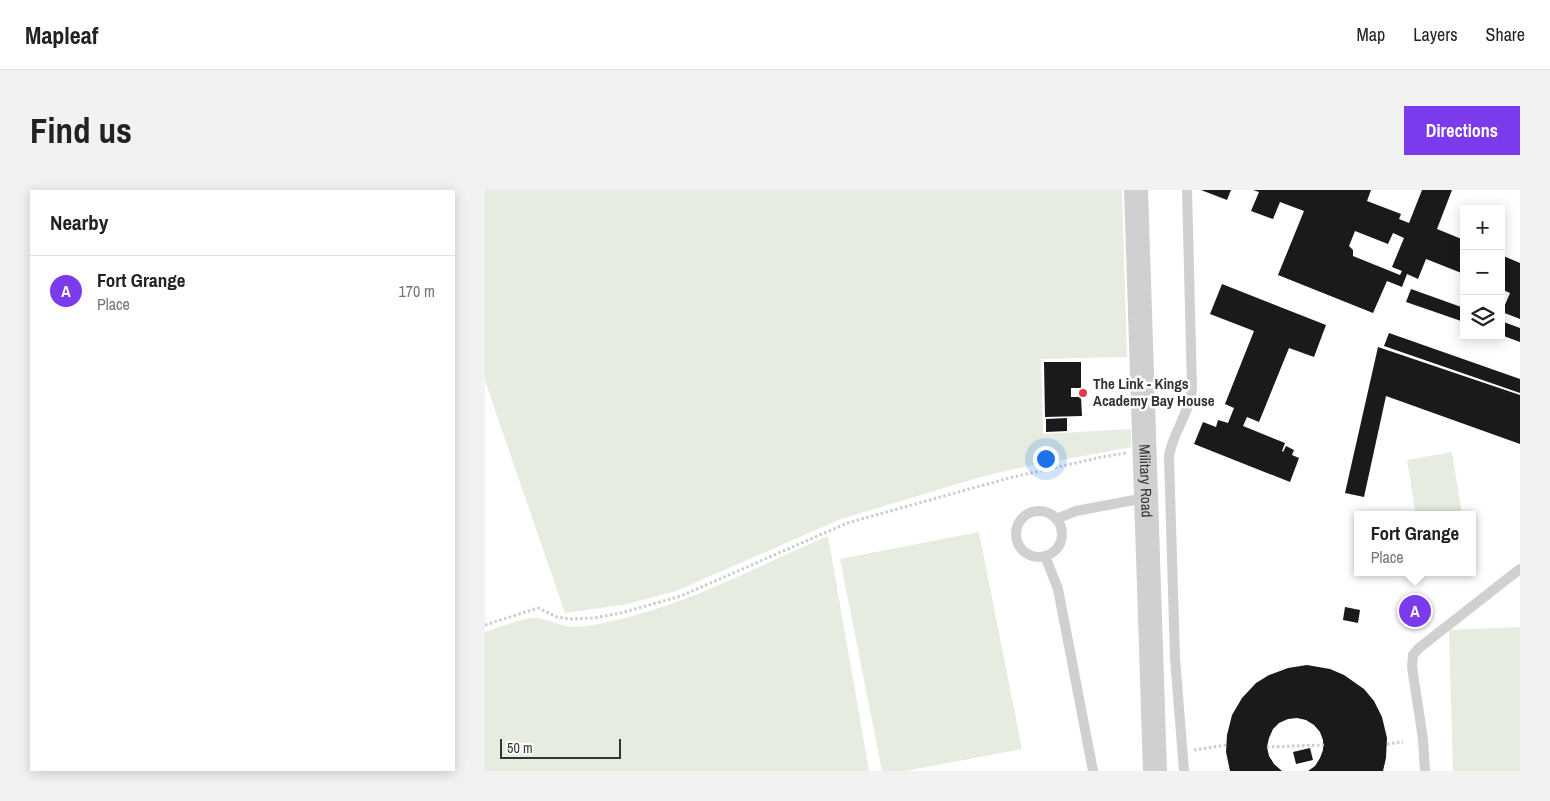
<!DOCTYPE html>
<html lang="en">
<head>
<meta charset="utf-8">
<style>
	body { margin:0; font-family:"Archivo Narrow",sans-serif; background:#f2f2f2; color:#222 }
	.controls { position:absolute; right:15px; top:15px; display:grid; overflow:hidden; border-radius:0px; box-shadow:0 2px 12px #0003 }
	.controls button { width:45px; height:45px; display:grid; place-items:center; padding:0; border:0; border-bottom:1px solid #e0e0e0; background:#fff; color:#222; font:25px sans-serif }
	.scale { position:absolute; left:15px; bottom:12px; width:121px; box-sizing:border-box; padding-left:5px; border:2px solid #333; border-top:0; font-size:14px; line-height:18px; white-space:nowrap; color:#333; -webkit-text-stroke:4px #fff; paint-order:stroke }
	.you { position:absolute; left:560px; top:268px; width:18px; height:18px; margin:-12px; border:4px solid #fff; border-radius:50%; background:#1a73e8; box-shadow:0 0 0 8px #1a73e833 }
	.badge { display:grid; place-items:center; width:32px; height:32px; border-radius:50%; background:#7c3aed; color:#fff; font-size:16px; font-weight:700 }
	.pin { position:absolute; translate:-50% -50%; border:2px solid #fff; box-shadow:0 1px 5px #0006 }
	.popup { position:absolute; left:869px; top:321px; width:122px; height:65px; box-sizing:border-box; display:grid; place-content:center; border-radius:0px; background:#fff; filter:drop-shadow(0 1px 4px #0005); font-size:16px; white-space:nowrap; color:#767676 }
	.popup b { font-size:19px; color:#222 }
	.popup::after { content:''; position:absolute; left:50%; top:100%; margin-left:-10px; border:10px solid transparent; border-top-color:#fff }
	.list { margin:0; padding:0; list-style:none }
	h2 { display:flex; justify-content:space-between; align-items:center; height:65px; margin:0; padding:0 20px; font-size:21px }
	h2 small { font-size:16px; font-weight:400; color:#767676 }
	.list li { display:grid; grid-template-columns:32px 1fr auto; gap:15px; align-items:center; box-sizing:border-box; height:70px; padding:0 20px; border-top:1px solid #e0e0e0 }
	.list b { display:block; font-size:19px; white-space:nowrap }
	.list p { margin:0; font-size:16px; white-space:nowrap; color:#767676 }
	.list em { font-size:16px; font-style:normal; color:#767676 }
	.icon { flex:none; width:28px; height:28px; fill:none; stroke:currentColor; stroke-width:2; stroke-linecap:round; stroke-linejoin:round }
	.map { position:relative; flex:none; width:1035px; height:581px; overflow:hidden; border-radius:0px }
	header { display:flex; align-items:center; gap:30px; box-sizing:border-box; height:70px; padding:0 25px; background:#fff; border-bottom:1px solid #e0e0e0 }
	header strong { font-size:24px }
	nav { display:flex; gap:28px; margin-inline-start:auto; font-size:18px }
	.intro { display:flex; align-items:center; justify-content:space-between; box-sizing:border-box; height:120px; padding:0 30px }
	h1 { margin:0; font-size:35px }
	.button { padding:12px 22px; border-radius:0px; background:#7c3aed; color:#fff; font-size:18px; font-weight:700 }
	main { display:flex; gap:30px; padding:0 30px }
	aside { flex:1; background:#fff; border-radius:0px; box-shadow:0 2px 12px #0003 }
	.map>svg:first-child { display:block }
</style>
</head>
<body>
<header>
<strong>Mapleaf</strong>
<nav><a>Map</a><a>Layers</a><a>Share</a></nav>
</header>
<div class="intro"><h1>Find us</h1><a class="button">Directions</a></div>
<main>
<aside>
<h2>Nearby<small></small></h2>
<ul class="list">
<li><span class="badge">A</span><div><b>Fort Grange</b><p>Place</p></div><em>170 m</em></li>
</ul>
</aside>
<div class="map">
<svg width="1035" height="581" viewBox="0 0 1035 581">
	<rect width="100%" height="100%" fill="#fff"/>
	<g fill="#e6ecdf">
		<polygon points="0,0 637,0 642,167 556,169 558,244 646,239 646,257 528,279 492,288 356,329 191,401 142,414 80,423 0,191"/>
		<polygon points="967,262 977,325 931,325 922,270"/>
		<polygon points="494,342 537,559 420,581 397,581 355,369"/>
		<path d="M343,346L384,581H0V442C15,437 37,428 51,428C62,429 71,434 81,436C94,438 109,435 123,432C200,416 270,377 343,346Z"/>
		<polygon points="1035,437 1035,581 968,581 964,440"/>
	</g>
	<g fill="#1a1a1a" fill-rule="evenodd">
		<polygon points="716,0 746,0 742,10"/>
		<path d="M768,0H886L882,11L916,24L914,29L924,33L937,0H967L952,39L979,50V84L941,69L933,89L922,84L917,97L902,91L888,123L793,85L819,21L795,12L788,29L766,21L774,2ZM870,41L903,54L908,43L919,48L907,77L917,81L915,85L868,66V60L864,56Z"/>
		<polygon points="1016,65 1035,73 1035,129 1017,122 1025,103 1016,99"/>
		<polygon points="737,94 841,135 829,167 804,158 774,232 762,227 758,236 800,253 797,261 798,262 801,256 809,260 807,265 814,268 805,292 709,254 718,232 731,237 733,230 743,233 749,218 740,214 769,141 725,124"/>
		<polygon points="926,99 979,118 979,132 921,112"/>
		<polygon points="1016,131 1035,138 1035,152 1016,145"/>
		<polygon points="904,143 1035,189 1035,203 899,156"/>
		<polygon points="893,157 1035,205 1035,254 901,206 879,307 860,303"/>
		<polygon points="559,172 596,172 596,198 586,198 586,207 596,207 597,226 560,227"/>
		<polygon points="582,228 582,241 561,242 561,229"/>
		<polygon points="860,417 875,420 873,433 858,430"/>
		<polygon points="822,475 845,479 859,485 879,499 889,511 897,527 902,548 901,568 898,581 823,581 830,576 835,568 838,560 838,550 835,542 829,535 821,530 812,528 803,529 794,533 788,539 784,548 782,557 784,566 789,574 797,581 745,581 741,562 742,545 747,525 757,508 771,493 784,485 803,478"/>
		<polygon points="825,558 828,570 811,574 808,562"/>
	</g>
	<g fill="none" stroke-linecap="round" stroke-linejoin="round">
		<g stroke="#cdcdcd" stroke-width="3" stroke-dasharray="2.5 2.5" stroke-linecap="butt">
			<polyline points="0,435 53,418 72,427 85,429 108,428 136,423 196,406 362,333 524,288 617,267 641,263"/>
			<polyline points="902,554 918,552"/>
			<polyline points="782,557 839,555"/>
			<polyline points="709,560 741,555"/>
		</g>
		<g stroke="#d0d0d0" stroke-width="10">
			<circle cx="554" cy="344" r="23"/>
			<polyline points="571,329 591,321 660,308"/>
			<polyline points="560,366 573,399 608,581"/>
			<path d="M699,581L690,468L684,267C686,246 705,222 707,199L702,0"/>
			<polyline points="940,581 938,549 927,477 928,465 934,458 1035,379"/>
		</g>
		<path stroke="#d0d0d0" stroke-width="24" id="s1" d="M651,0L670,581"/>
	</g>
	<circle fill="#e63946" stroke="#fff" stroke-width="2" cx="598" cy="203" r="5"/>
	<g text-anchor="middle" stroke-width="5" stroke-linejoin="round" paint-order="stroke">
		<g font-size="15" font-weight="bold" fill="#333" stroke="#fff" text-anchor="start">
			<text x="608" y="199">The Link - Kings<tspan x="608" dy="17">Academy Bay House</tspan></text>
		</g>
		<g font-size="15" fill="#333" stroke="#fff">
			<text dy="5" stroke="none"><textPath href="#s1" startOffset="291">Military Road</textPath></text>
		</g>
	</g>
</svg>
<div class="controls">
<button>+</button>
<button>−</button>
<button><svg class="icon" aria-label="layers" viewBox="0 0 24 24"><path d="M12 4l9 5-9 5-9-5zM3 14l9 5 9-5"/></svg></button>
</div>
<div class="scale">50 m</div>
<div class="you"></div>
<div class="pin badge" style="left:930px;top:421px">A</div>
<div class="popup"><b>Fort Grange</b>Place</div>
</div>
</main>
</body>
</html>
